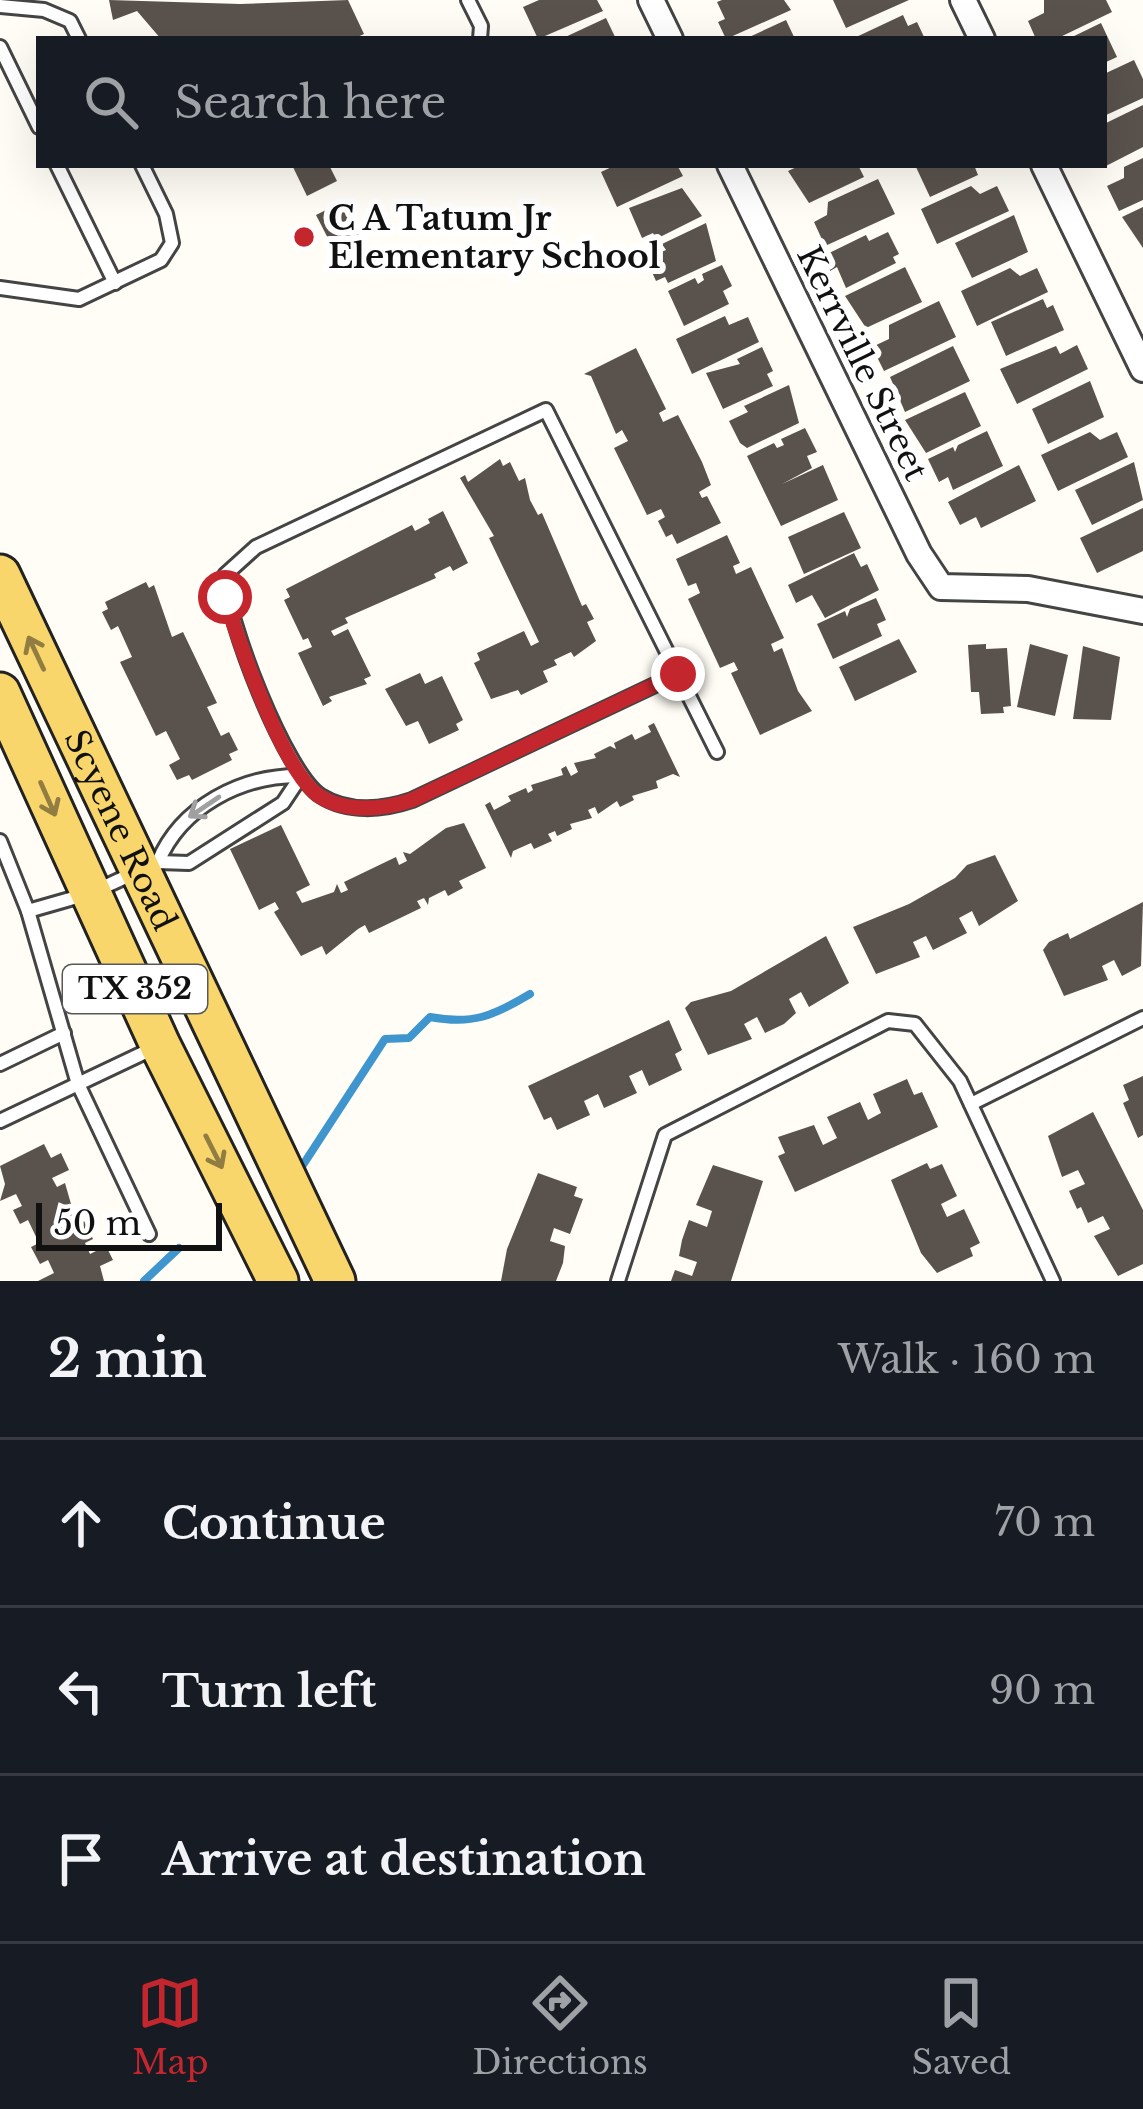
<!DOCTYPE html>
<html lang="en">
<head>
<meta charset="utf-8">
<style>
	body { margin:0; font-family:"Libre Baskerville",serif; background:#242831; color:#f1f3f6 }
	.scale { position:absolute; left:36px; bottom:30px; width:186px; box-sizing:border-box; padding-left:12px; border:6px solid #111; border-top:0; font-size:33px; line-height:42px; white-space:nowrap; color:#111; -webkit-text-stroke:9px #fff; paint-order:stroke }
	.stop { position:absolute; width:36px; height:36px; margin:-27px; border:9px solid #c4262e; border-radius:50%; background:#fff }
	.stop.end { background:#c4262e; border-color:#fff; box-shadow:0 3px 12px #0008 }
	.list { margin:0; padding:0; list-style:none }
	h2 { display:flex; justify-content:space-between; align-items:center; height:156px; margin:0; padding:0 48px; font-size:51px }
	h2 small { font-size:39px; font-weight:400; color:#9ea1a6 }
	.list li { display:grid; grid-template-columns:78px 1fr auto; gap:36px; align-items:center; box-sizing:border-box; height:168px; padding:0 48px; border-top:3px solid #363941 }
	.list b { display:block; font-size:45px; white-space:nowrap }
	.list em { font-size:39px; font-style:normal; color:#9ea1a6 }
	.icon { flex:none; width:66px; height:66px; fill:none; stroke:currentColor; stroke-width:2; stroke-linecap:round; stroke-linejoin:round }
	.map { position:relative; flex:none; width:1143px; height:1281px; overflow:hidden }
	.search { position:absolute; background:#171b24; box-shadow:0 12px 48px #0002; left:36px; right:36px; top:36px; height:132px; display:flex; align-items:center; gap:30px; box-sizing:border-box; padding:0 42px; border-radius:0px; color:#9ea1a6; font-size:45px }
	.sheet { height:660px; background:#171b24 }
	nav { display:flex; justify-content:space-around; align-items:center; box-sizing:border-box; height:168px; border-top:3px solid #363941; background:#171b24; font-size:33px; color:#9ea1a6 }
	nav a { display:grid; justify-items:center; gap:6px }
	nav .on { color:#c4262e }
	.map>svg:first-child { display:block }
</style>
</head>
<body>
<div class="map">
<svg width="1143" height="1281" viewBox="0 0 1143 1281">
	<rect width="100%" height="100%" fill="#fffdf5"/>
	<g fill="none" stroke-linecap="round" stroke-linejoin="round">
		<g stroke="#3f96cf" stroke-width="8">
			<path d="M299,1171L385,1039L409,1038L430,1017C473,1025 493,1016 530,994"/>
			<polyline points="144,1281 179,1248"/>
		</g>
	</g>
	<g fill="#5a524d">
		<polygon points="109,0 240,4 348,0 364,34 353,39 161,39 137,11 113,20"/>
		<polygon points="539,0 597,0 603,11 538,39 523,7"/>
		<polygon points="722,0 784,0 791,10 726,39 718,22 725,19 717,2"/>
		<polygon points="833,0 909,0 846,28"/>
		<polygon points="1044,0 1106,0 1112,12 1056,39 1036,39 1028,21 1044,13"/>
		<polygon points="903,15 908,26 917,22 925,39 852,39"/>
		<polygon points="606,18 616,39 561,39"/>
		<polygon points="786,20 795,39 745,39"/>
		<polygon points="1101,23 1117,57 1104,63 1104,39 1068,39"/>
		<polygon points="1134,60 1143,79 1143,98 1104,116 1104,74"/>
		<polygon points="1143,105 1143,147 1104,167 1104,124"/>
		<polygon points="1143,158 1143,200 1119,211 1107,186 1124,178 1124,167"/>
		<polygon points="292,165 329,165 337,181 307,196"/>
		<polygon points="616,165 677,165 683,176 617,207 601,172"/>
		<polygon points="801,165 858,165 864,177 809,203 788,171"/>
		<polygon points="915,165 974,165 978,175 930,197"/>
		<polygon points="878,179 895,214 825,246 814,222 827,215 828,202"/>
		<polygon points="971,186 980,194 997,186 1009,211 937,244 921,209"/>
		<polygon points="682,188 702,216 656,239 653,233 642,238 629,208"/>
		<polygon points="346,200 363,236 334,250 316,215"/>
		<polygon points="1143,207 1143,248 1122,217"/>
		<polygon points="1014,215 1028,252 972,278 955,243"/>
		<polygon points="706,223 716,261 668,283 665,277 656,281 646,259 666,250 662,244"/>
		<polygon points="888,232 899,254 893,257 896,263 846,288 837,267 830,271 823,256 866,235 869,241"/>
		<polygon points="722,265 732,286 723,291 729,304 684,326 668,291 695,278 698,284 704,280 702,274"/>
		<polygon points="905,267 922,302 866,328 845,296"/>
		<polygon points="1010,268 1020,276 1037,268 1048,292 977,326 961,291"/>
		<polygon points="1043,299 1047,308 1053,305 1064,330 1006,356 991,322"/>
		<polygon points="939,301 956,337 884,371 872,347 889,339 889,325"/>
		<polygon points="725,316 729,325 748,317 759,342 692,374 676,339"/>
		<polygon points="1077,345 1088,369 1017,404 1000,369 1056,346 1060,354"/>
		<polygon points="953,346 970,381 905,412 890,377"/>
		<polygon points="762,347 773,371 767,374 773,386 723,409 706,373 740,364 737,359"/>
		<polygon points="636,348 666,409 659,413 663,422 678,415 702,462 711,485 699,492 702,498 707,496 721,523 677,544 672,534 666,537 658,521 665,517 661,509 647,515 614,448 628,441 622,430 616,434 591,376 584,374"/>
		<polygon points="1090,381 1104,417 1048,444 1032,409"/>
		<polygon points="789,385 799,423 747,448 740,443 729,421 748,412 744,406"/>
		<polygon points="965,392 981,426 926,453 905,420"/>
		<polygon points="805,428 817,452 807,456 812,468 782,484 823,465 838,500 781,526 747,456 774,443 777,448 784,445 781,439"/>
		<polygon points="987,431 1003,466 953,490 948,477 939,482 928,459 953,447 955,452 958,445"/>
		<polygon points="1090,432 1100,440 1117,432 1128,457 1058,491 1041,455"/>
		<polygon points="500,459 503,466 510,462 519,481 525,478 530,500 538,515 542,513 582,606 586,604 594,619 587,622 596,641 574,657 571,652 554,660 557,665 543,671 548,682 521,695 518,690 491,699 474,663 480,660 477,653 524,631 531,646 539,642 489,538 494,536 460,478 465,475 468,482"/>
		<polygon points="1134,462 1143,500 1092,525 1075,490"/>
		<polygon points="1019,465 1036,501 981,528 976,517 960,525 948,502"/>
		<polygon points="1143,508 1143,551 1097,573 1080,538"/>
		<polygon points="443,511 468,563 453,571 450,566 434,574 436,578 345,618 348,623 331,631 334,636 348,629 371,676 364,679 367,684 329,697 332,701 323,706 298,653 312,647 308,638 303,640 284,600 290,597 286,589 412,525 415,531 430,523 428,519"/>
		<polygon points="844,512 861,548 804,574 788,537"/>
		<polygon points="727,535 740,563 733,566 736,574 751,567 784,638 771,644 774,652 782,648 798,691 812,711 760,735 731,673 738,670 734,662 720,668 688,599 700,593 696,583 688,586 676,559"/>
		<polygon points="854,553 861,567 867,564 879,590 825,618 812,595 796,603 788,585"/>
		<polygon points="146,582 149,588 154,585 172,637 183,632 217,703 207,707 221,736 229,732 238,750 229,754 232,760 192,780 189,775 177,780 169,765 180,759 166,731 156,736 120,662 132,657 118,626 111,630 102,612 108,609 105,602"/>
		<polygon points="876,598 886,620 877,624 882,636 833,659 817,624 845,611 847,617 850,609"/>
		<polygon points="899,639 917,672 855,701 839,667"/>
		<polygon points="986,644 986,649 1007,648 1011,706 1003,707 1004,713 981,714 979,692 971,692 968,645"/>
		<polygon points="1030,644 1068,655 1055,716 1017,707"/>
		<polygon points="1083,646 1120,657 1111,720 1073,719"/>
		<polygon points="420,673 425,684 442,676 463,720 456,724 459,730 429,744 418,721 406,726 385,689"/>
		<polygon points="654,723 680,777 673,774 656,781 658,788 632,796 634,800 620,807 617,801 598,814 595,807 588,810 592,818 570,824 572,829 557,836 555,831 548,834 552,841 534,849 531,843 513,851 511,858 485,805 490,802 494,810 511,801 508,796 526,788 528,793 533,790 531,785 563,775 561,769 566,766 571,776 578,772 574,763 596,758 594,754 610,746 616,749 614,743 632,734 635,740 651,732 648,726"/>
		<polygon points="464,823 486,868 459,881 463,888 448,896 445,890 429,898 428,905 424,898 417,901 421,908 369,933 365,925 358,929 326,955 322,946 301,956 274,912 279,909 275,902 259,910 230,849 281,825 310,885 296,892 302,903 334,892 337,884 341,893 348,890 344,882 396,857 399,865 407,861 403,852 410,854 446,828"/>
		<polygon points="995,855 1018,901 979,926 972,911 959,918 967,933 933,950 926,936 913,942 920,957 876,974 853,927 909,904 955,878 967,865"/>
		<polygon points="1143,902 1141,966 1122,976 1114,960 1102,966 1108,980 1064,996 1043,950 1049,942 1068,933 1070,939"/>
		<polygon points="826,936 849,983 809,1007 801,992 789,999 796,1013 784,1024 765,1033 757,1017 744,1024 752,1039 708,1055 685,1008 691,1002 731,991"/>
		<polygon points="669,1020 682,1050 675,1054 682,1070 649,1086 642,1070 629,1076 637,1093 604,1108 598,1094 584,1101 590,1115 557,1130 551,1117 544,1120 528,1086"/>
		<polygon points="1143,1076 1143,1135 1138,1138 1123,1103 1129,1100 1123,1085"/>
		<polygon points="907,1079 914,1095 922,1092 938,1127 795,1192 778,1156 785,1153 778,1137 814,1125 823,1145 837,1138 827,1117 860,1102 868,1120 881,1113 873,1094"/>
		<polygon points="1093,1112 1143,1210 1143,1264 1118,1276 1094,1236 1110,1229 1103,1216 1088,1223 1081,1207 1077,1209 1069,1191 1085,1184 1078,1170 1062,1177 1048,1136"/>
		<polygon points="44,1144 51,1158 61,1153 69,1170 52,1178 57,1187 65,1183 77,1225 84,1221 93,1239 85,1243 90,1254 106,1246 113,1260 100,1266 104,1281 38,1281 54,1273 48,1260 40,1264 31,1247 39,1243 28,1220 20,1224 13,1210 22,1206 16,1194 0,1201 5,1184 0,1166"/>
		<polygon points="927,1163 930,1169 942,1164 957,1196 941,1204 947,1217 964,1209 980,1243 970,1248 973,1256 937,1273 921,1253 891,1180"/>
		<polygon points="713,1165 763,1181 731,1281 671,1281 675,1270 692,1276 697,1262 679,1256 682,1240 689,1220 707,1227 712,1211 696,1205"/>
		<polygon points="538,1173 577,1187 574,1196 583,1199 570,1234 554,1228 550,1241 565,1246 563,1263 556,1281 501,1281 507,1249"/>
	</g>
	<g fill="none" stroke-linecap="round" stroke-linejoin="round">
		<g stroke="#444" stroke-width="18">
			<g id="lane">
				<polyline points="468,0 481,26 480,39"/>
				<polyline points="0,6 44,10 70,21 79,39"/>
				<polyline points="0,47 39,127"/>
				<polyline points="57,165 115,283"/>
				<polyline points="0,288 79,299 161,260 172,243 166,214 142,165"/>
				<path d="M678,674L412,800C383,810 348,813 321,796C286,775 225,617 225,575L256,547L546,410L717,752"/>
				<polyline points="0,841 28,911 78,1084 149,1234"/>
				<path d="M158,862C181,807 241,775 301,776"/>
				<polyline points="28,911 91,893 158,862 189,863 283,803 301,776"/>
				<polyline points="0,1064 64,1033"/>
				<polyline points="971,1104 1143,1018"/>
				<polyline points="0,1121 156,1047"/>
				<polyline points="618,1281 665,1135 888,1021 915,1024 960,1081 1053,1281"/>
			</g>
		</g>
		<g stroke="#444" stroke-width="30">
			<g id="street">
				<polyline points="651,0 670,39"/>
				<polyline points="963,0 982,39"/>
				<polyline points="730,165 919,554 941,587 1028,589 1143,611"/>
				<polyline points="1044,165 1143,369"/>
			</g>
		</g>
		<g stroke="#222" stroke-width="45">
			<g id="primary">
				<path id="s1" d="M0,575L335,1281"/>
				<polyline points="0,693 160,1045 278,1281"/>
			</g>
		</g>
		<use href="#lane" stroke="#fff" stroke-width="12"/>
		<use href="#street" stroke="#fff" stroke-width="24"/>
		<use href="#primary" stroke="#f9d66b" stroke-width="39"/>
	</g>
	<defs><path id="oneway-shaft" d="M-6 0H5M1.5-3L5.5 0L1.5 3" fill="none" stroke-width="1.6" stroke-linecap="round" stroke-linejoin="round" transform="scale(3)"/></defs>
	<g stroke="#917d42">
		<use href="#oneway-shaft" transform="translate(36 653) rotate(-115)"/>
		<use href="#oneway-shaft" transform="translate(48 799) rotate(66)"/>
		<use href="#oneway-shaft" transform="translate(214 1152) rotate(63)"/>
	</g>
	<use stroke="#a0a0a0" href="#oneway-shaft" transform="translate(204 807) rotate(146)"/>
	<g fill="none" stroke-linecap="round" stroke-linejoin="round">
		<path stroke="#c4262e" stroke-width="15" d="M225,597C239,643 280,761 314,792C340,814 383,810 412,800L678,674"/>
	</g>
	<circle fill="#c4262e" stroke="#fff" stroke-width="4.5" cx="304" cy="237" r="12"/>
	<g text-anchor="middle" stroke-width="12" stroke-linejoin="round" paint-order="stroke">
		<rect fill="#fff" stroke="#585858" stroke-width="3" x="63" y="965" width="144" height="48" rx="9"/>
		<g font-size="30" font-weight="bold" fill="#111">
			<text x="135" y="999">TX 352</text>
		</g>
		<g font-size="33" font-weight="bold" fill="#111" stroke="#fff" text-anchor="start">
			<text x="328" y="230">C A Tatum Jr<tspan x="328" dy="38">Elementary School</tspan></text>
		</g>
		<g font-size="33" fill="#111" stroke="#fff">
			<text transform="translate(863 363) rotate(64)" y="12">Kerrville Street</text>
			<text dy="12" stroke="none"><textPath href="#s1" startOffset="282">Scyene Road</textPath></text>
		</g>
	</g>
</svg>
<div class="scale">50 m</div>
<div class="stop" style="left:225px;top:597px"></div>
<div class="stop end" style="left:678px;top:674px"></div>
<div class="search"><svg class="icon" aria-label="search" viewBox="0 0 24 24"><circle cx="10" cy="10" r="6"/><path d="M15 15l6 6"/></svg>Search here</div>
</div>
<section class="sheet">
<h2>2 min<small>Walk · 160 m</small></h2>
<ul class="list">
<li><svg class="icon" aria-label="ahead" viewBox="0 0 24 24"><path d="M12 20V5M6 11l6-6 6 6"/></svg><div><b>Continue</b></div><em>70 m</em></li>
<li><svg class="icon" aria-label="left" viewBox="0 0 24 24"><path d="M17 20v-9H6M10 6l-5 5 5 5"/></svg><div><b>Turn left</b></div><em>90 m</em></li>
<li><svg class="icon" aria-label="arrive" viewBox="0 0 24 24"><path d="M6 21V4h12l-3 4 3 4H6"/></svg><div><b>Arrive at destination</b></div></li>
</ul>
</section>
<nav>
<a class="on"><svg class="icon" aria-label="map" viewBox="0 0 24 24"><path d="M3 6l6-2 6 2 6-2v14l-6 2-6-2-6 2zM9 4v14M15 6v14"/></svg>Map</a>
<a><svg class="icon" aria-label="directions" viewBox="0 0 24 24"><path d="M12 3l9 9-9 9-9-9zM9 14v-3h6M13 9l2 2-2 2"/></svg>Directions</a>
<a><svg class="icon" aria-label="saved" viewBox="0 0 24 24"><path d="M7 4h10v16l-5-4-5 4z"/></svg>Saved</a>
</nav>
</body>
</html>
